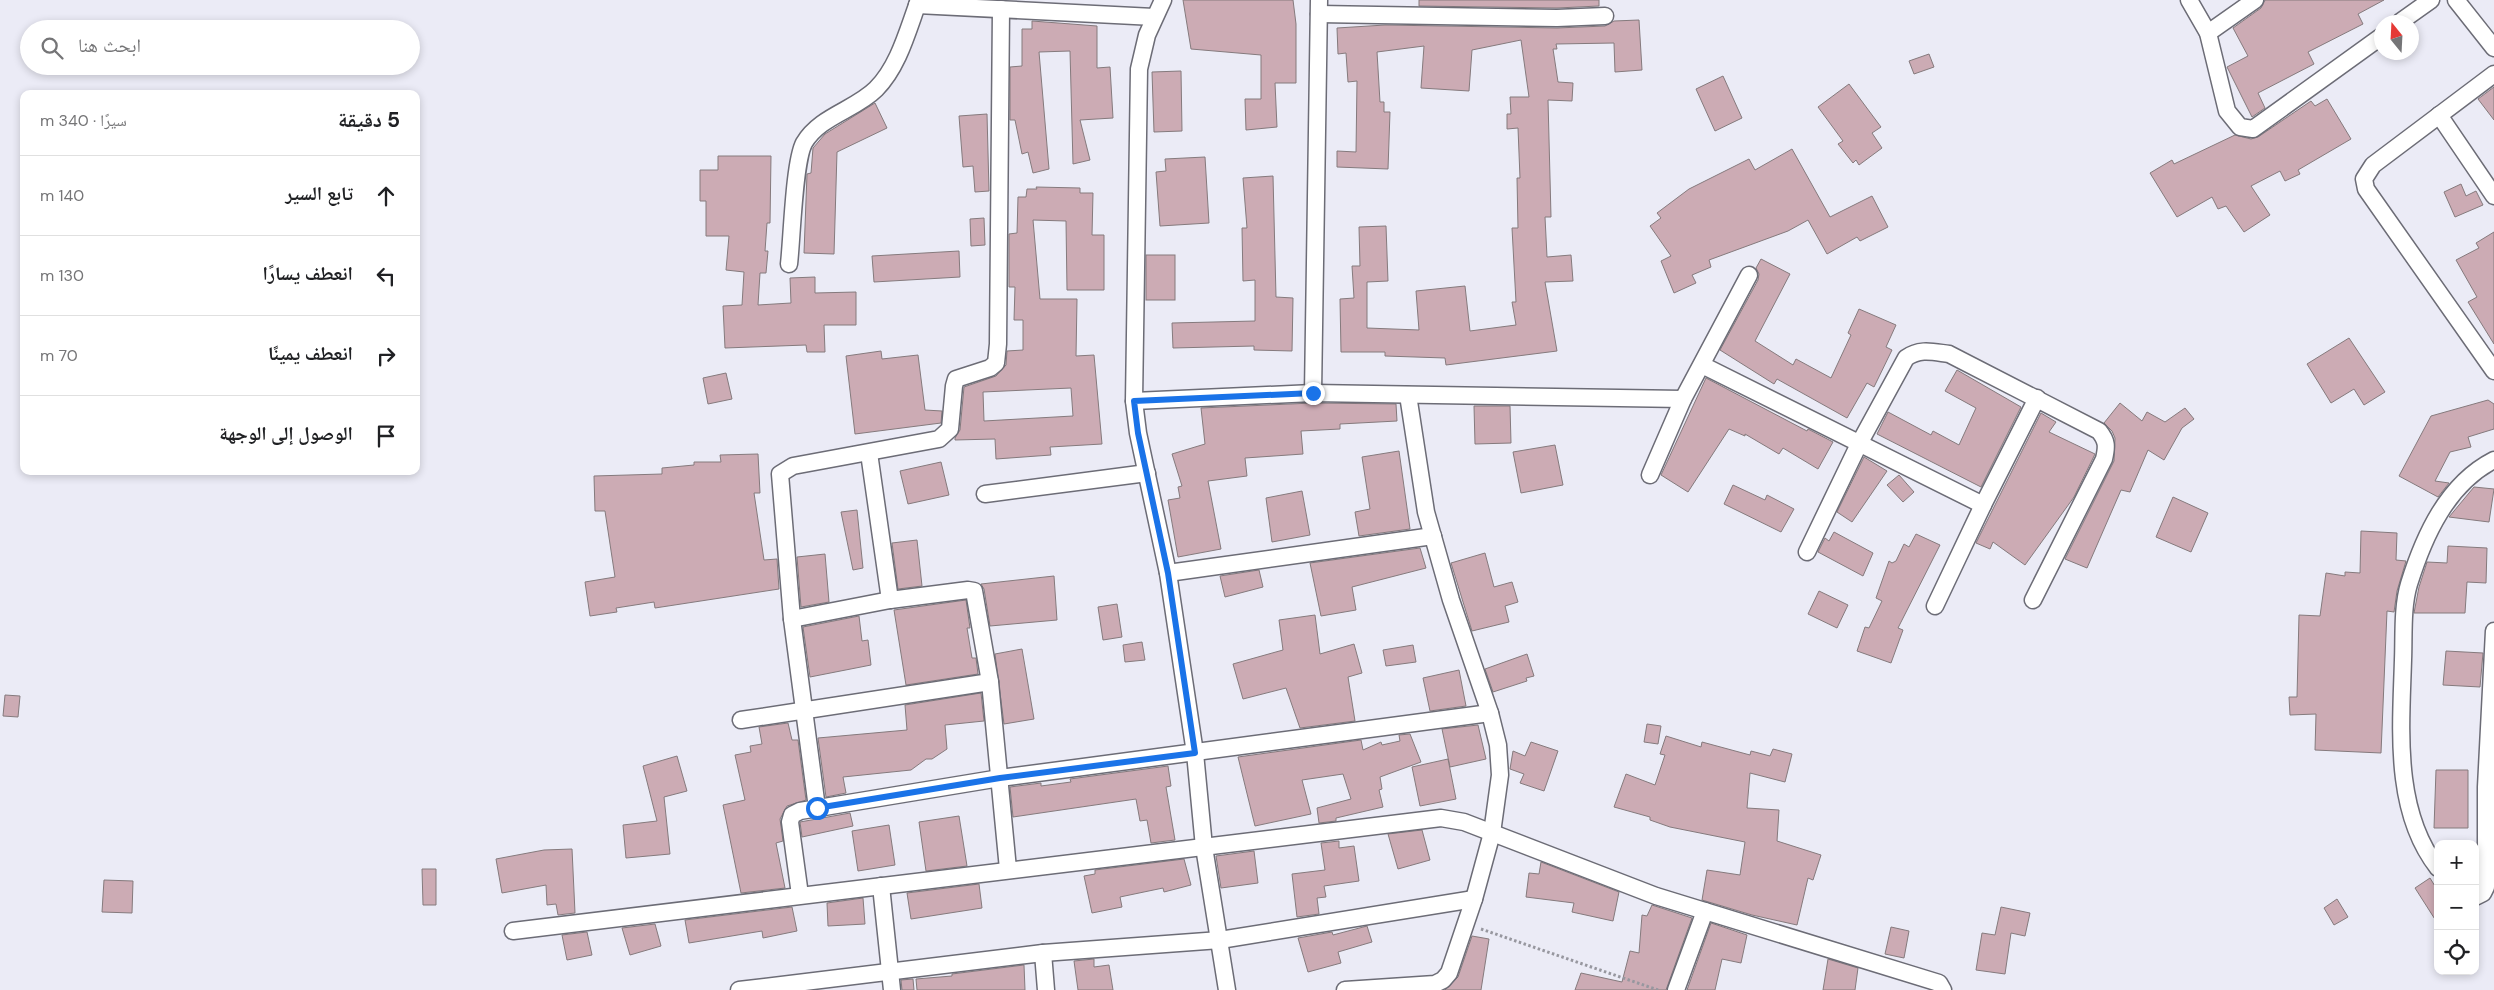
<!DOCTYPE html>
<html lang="ar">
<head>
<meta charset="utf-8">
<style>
	body { margin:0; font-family:"DM Sans","Noto Naskh Arabic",sans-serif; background:#f6f6f6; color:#202124; direction:rtl }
	.controls { position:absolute; right:15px; bottom:15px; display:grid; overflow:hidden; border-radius:10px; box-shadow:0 2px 8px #0003 }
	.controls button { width:45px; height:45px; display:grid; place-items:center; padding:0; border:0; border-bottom:1px solid #e0e0e0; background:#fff; color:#202124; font:25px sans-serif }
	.compass { position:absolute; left:2374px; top:15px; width:45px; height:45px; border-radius:50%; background:#fff; box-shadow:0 2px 8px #0003; rotate:342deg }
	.stop { position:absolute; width:15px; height:15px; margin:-11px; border:4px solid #1a73e8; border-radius:50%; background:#fff }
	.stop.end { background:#1a73e8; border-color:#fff; box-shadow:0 1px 5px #0008 }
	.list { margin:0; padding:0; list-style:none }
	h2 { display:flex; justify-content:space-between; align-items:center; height:65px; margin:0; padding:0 20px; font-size:21px }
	h2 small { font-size:16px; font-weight:400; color:#757577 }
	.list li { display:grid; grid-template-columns:32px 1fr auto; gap:15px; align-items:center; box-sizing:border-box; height:80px; padding:0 20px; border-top:1px solid #e0e0e0 }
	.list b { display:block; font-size:19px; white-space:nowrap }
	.list em { font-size:16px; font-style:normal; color:#757577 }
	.icon { flex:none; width:28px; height:28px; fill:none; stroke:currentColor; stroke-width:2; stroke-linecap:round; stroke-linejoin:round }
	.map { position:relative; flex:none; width:2494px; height:990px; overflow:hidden; direction:ltr }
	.search { position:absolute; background:#fff; box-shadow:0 2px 8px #0003; left:20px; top:20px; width:400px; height:55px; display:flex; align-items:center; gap:12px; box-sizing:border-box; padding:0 18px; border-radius:28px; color:#757577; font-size:19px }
	.panel { position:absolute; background:#fff; box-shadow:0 2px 8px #0003; left:20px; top:90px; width:400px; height:385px; border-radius:10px; direction:rtl }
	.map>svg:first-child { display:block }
</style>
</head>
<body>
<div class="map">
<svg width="2494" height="990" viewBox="0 0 2494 990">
	<rect width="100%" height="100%" fill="#ebebf6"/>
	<g fill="#ccabb4" stroke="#857a7d" fill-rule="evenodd">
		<polygon points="1183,0 1293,0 1296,24 1296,83 1275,83 1277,127 1246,130 1245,99 1261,99 1261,55 1191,49"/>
		<polygon points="1419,0 1599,0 1599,6 1557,8 1419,6"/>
		<polygon points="2265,0 2384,0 2358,14 2363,24 2308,52 2314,64 2258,93 2265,108 2252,117 2227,67 2248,56 2233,28 2261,8"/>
		<polygon points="1639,20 1642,70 1615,72 1614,43 1556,44 1557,49 1553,49 1558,82 1573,83 1572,101 1548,100 1551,217 1545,217 1547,257 1571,255 1573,281 1545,282 1557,351 1446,365 1445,358 1385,356 1385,352 1341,352 1340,299 1354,298 1352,266 1360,266 1359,227 1386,226 1388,281 1367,282 1367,328 1419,330 1416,291 1465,286 1470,331 1516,325 1512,302 1516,302 1512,228 1518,228 1517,178 1520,178 1518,128 1507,129 1507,114 1511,114 1510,97 1529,97 1521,40 1472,50 1469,91 1421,88 1424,46 1377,52 1380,102 1384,102 1384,112 1390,112 1388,169 1337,167 1337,151 1356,152 1357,81 1348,82 1346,53 1338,54 1337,28 1385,25 1557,28 1605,26 1614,21"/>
		<polygon points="1032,21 1097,26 1097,68 1110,67 1113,118 1080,120 1090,160 1073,164 1070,51 1039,52 1049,169 1033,173 1028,152 1022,154 1015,120 1010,120 1010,67 1022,66 1022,29 1032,29"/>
		<polygon points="1929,54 1934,67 1914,74 1909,61"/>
		<polygon points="1181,71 1182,131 1154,132 1152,72"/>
		<polygon points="1723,76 1742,118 1715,131 1696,89"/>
		<polygon points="1849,84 1881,127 1872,133 1882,148 1859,165 1856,160 1853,163 1838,144 1843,141 1818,107"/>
		<polygon points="2494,87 2494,120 2478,99"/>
		<polygon points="2327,99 2351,139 2298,170 2300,174 2285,181 2280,171 2251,186 2270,215 2244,232 2226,206 2218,209 2212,197 2177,217 2150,173 2172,160 2174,164 2235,135 2251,139 2258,137 2311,101 2315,106"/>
		<polygon points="875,103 887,128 837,152 834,254 804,253 807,174 811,173 813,148 825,134"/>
		<polygon points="987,114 989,191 975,192 973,166 963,167 959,116"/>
		<polygon points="1792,149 1830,217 1872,196 1888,227 1860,241 1857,237 1827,254 1808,220 1788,231 1709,260 1711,267 1692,275 1696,283 1674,293 1661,261 1671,256 1650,226 1661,218 1657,213 1689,189 1749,159 1755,170"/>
		<polygon points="718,156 771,156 770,223 767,223 765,251 768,251 766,273 760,273 758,305 791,303 790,278 815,277 815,293 856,292 856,325 824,325 825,352 807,352 806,345 725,348 723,306 742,305 744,272 726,270 729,236 706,236 706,201 700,201 700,170 718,170"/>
		<polygon points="1205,157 1209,223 1160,226 1156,172 1166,171 1165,159"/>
		<polygon points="1273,176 1276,297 1293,298 1292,351 1254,350 1254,346 1173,348 1172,323 1255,321 1255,280 1243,281 1242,228 1247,228 1243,178"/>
		<polygon points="2461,184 2466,196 2476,191 2483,205 2455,217 2444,192"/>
		<path d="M1036,187L1080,188V193H1093L1092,235H1104V290H1067L1066,221L1033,220L1040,299H1077L1076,356L1094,355L1102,444L1050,447L1051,455L996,459L995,439L955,440V438L960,430L964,387L996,376L1006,365L1007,351L1023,350V320H1014L1015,287H1009V234L1017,233L1018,197H1026L1027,189H1037ZM1071,388L1073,416L984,421L983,392Z"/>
		<polygon points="984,218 985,245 971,246 970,219"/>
		<polygon points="2494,232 2494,344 2468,302 2477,297 2456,260 2479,248 2476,243"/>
		<polygon points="959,251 960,277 874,282 872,256"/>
		<rect x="1146" y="255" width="29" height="45"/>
		<polygon points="1761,259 1790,274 1755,341 1793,365 1796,359 1831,378 1851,335 1848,333 1859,309 1896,325 1886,347 1892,350 1874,387 1867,383 1847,418 1777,379 1774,384 1720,350 1758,280 1759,274 1756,268"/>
		<polygon points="2349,338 2385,392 2364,405 2354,389 2331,403 2307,364"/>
		<polygon points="881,351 882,359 918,355 925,410 942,411 941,423 855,434 846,356"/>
		<polygon points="1957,370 2021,407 1981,487 1877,434 1888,412 1931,435 1933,431 1959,445 1976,408 1945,391"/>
		<polygon points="726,373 732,399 708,404 703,378"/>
		<polygon points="1706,378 1807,431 1808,429 1833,442 1818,469 1783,448 1779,454 1745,434 1745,436 1729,429 1688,492 1661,475"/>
		<polygon points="2488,400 2494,404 2494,429 2468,437 2471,447 2450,452 2435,481 2449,483 2438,497 2399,476 2431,416"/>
		<polygon points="1313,403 1396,404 1397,421 1340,424 1340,429 1301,431 1303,454 1245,458 1247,476 1208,481 1221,549 1178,557 1168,500 1180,498 1178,487 1182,486 1172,454 1205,444 1201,408"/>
		<polygon points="2120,403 2142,421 2147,412 2165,422 2185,408 2194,419 2182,428 2164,460 2148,450 2130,492 2121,490 2087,568 2065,559 2114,461 2115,438 2112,431 2104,423"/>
		<polygon points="1474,406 1510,406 1511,443 1475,444"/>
		<polygon points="2041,413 2056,422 2049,432 2095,454 2074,497 2025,565 1993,542 1990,549 1976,543"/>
		<polygon points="1555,445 1563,485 1521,493 1513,452"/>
		<polygon points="1399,451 1410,529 1359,536 1355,512 1370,509 1362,457"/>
		<polygon points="758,454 760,493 754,493 764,560 777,559 779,589 655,608 654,602 616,608 617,612 590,616 585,582 615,577 605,511 595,511 594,476 662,474 662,468 694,465 694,462 721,462 720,455"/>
		<polygon points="1864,457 1887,471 1852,522 1837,512"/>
		<polygon points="941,462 949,495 908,504 900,471"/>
		<polygon points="1899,475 1914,492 1903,502 1887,485"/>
		<polygon points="1733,485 1765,500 1767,495 1794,509 1781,532 1724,504"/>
		<polygon points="2474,487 2494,489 2489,522 2449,517"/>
		<polygon points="1302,491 1310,535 1272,542 1266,498"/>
		<polygon points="2173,497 2208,513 2191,552 2156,537"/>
		<polygon points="857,510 863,568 853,570 841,512"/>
		<polygon points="2361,531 2397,533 2396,560 2406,561 2397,591 2394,612 2387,611 2381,753 2315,750 2316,714 2290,715 2289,697 2297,697 2299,615 2320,616 2326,573 2345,576 2345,572 2360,573"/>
		<polygon points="1834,532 1873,553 1863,576 1818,552 1825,538 1829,541"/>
		<polygon points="1916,534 1940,545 1898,628 1903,630 1891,663 1857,651 1865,627 1869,628 1882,601 1876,598 1889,561 1892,563 1896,561 1904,544 1909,547"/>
		<polygon points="917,540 922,586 898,589 892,543"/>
		<polygon points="2448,546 2487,548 2486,583 2467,582 2465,613 2414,613 2419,587 2427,562 2447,563"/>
		<polygon points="1420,548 1426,568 1352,587 1356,610 1321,616 1310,563"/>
		<polygon points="1485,553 1494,587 1512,582 1518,602 1505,606 1509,622 1472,631 1451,563"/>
		<polygon points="825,554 829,602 801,607 797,557"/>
		<polygon points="1259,570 1263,587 1225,597 1220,576"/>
		<polygon points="1054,576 1057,620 990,626 984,589 981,584"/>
		<polygon points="1819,591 1848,605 1837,628 1808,614"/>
		<polygon points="966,600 970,628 967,628 972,658 976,658 978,674 906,685 894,610"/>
		<polygon points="1117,604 1122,637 1103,640 1098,607"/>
		<polygon points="1315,615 1320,654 1354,644 1362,673 1348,677 1355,721 1300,728 1286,688 1243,699 1233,664 1283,650 1279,620"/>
		<polygon points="859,616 862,641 868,640 871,665 810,677 803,627"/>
		<polygon points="1142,642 1145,660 1125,662 1123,645"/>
		<polygon points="1413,645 1416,662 1386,666 1383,650"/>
		<polygon points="1022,649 1034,719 1004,724 995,654"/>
		<polygon points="2446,651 2483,653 2480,687 2443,685"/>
		<polygon points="1527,654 1534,676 1526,678 1527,681 1493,692 1485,669"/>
		<polygon points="1459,670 1466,706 1430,711 1423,678"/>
		<polygon points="981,693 984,721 945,725 947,749 932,759 926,759 911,770 843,777 846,793 826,797 818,738 907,730 905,705"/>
		<polygon points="5,695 20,696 18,717 3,716"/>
		<polygon points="788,723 792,740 798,740 806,800 787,806 780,819 783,841 776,843 785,888 741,893 723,805 745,800 735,755 751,752 750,746 762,744 759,727"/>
		<polygon points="1647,724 1661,726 1658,744 1644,742"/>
		<polygon points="1478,725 1486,759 1450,767 1442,729"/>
		<polygon points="1410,734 1421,762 1380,777 1382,789 1379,790 1383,807 1336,818 1336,821 1319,823 1317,808 1351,799 1343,774 1302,780 1311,814 1255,826 1238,757 1361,740 1363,750 1381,742 1382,745 1400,741 1399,735"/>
		<polygon points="1666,736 1701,747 1702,742 1750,755 1751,751 1770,756 1773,749 1792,754 1785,782 1750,773 1747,808 1779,810 1777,841 1821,855 1813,880 1808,878 1797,925 1752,915 1702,900 1707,870 1740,875 1745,842 1670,827 1650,820 1650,817 1614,807 1626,774 1655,785 1665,755 1660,754"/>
		<polygon points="1531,742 1558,751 1544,791 1520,783 1524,774 1510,769 1513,751 1525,756"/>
		<polygon points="677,756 687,791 664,797 670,854 626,858 623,825 657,821 643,766"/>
		<polygon points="1448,759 1456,799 1420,806 1412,767"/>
		<polygon points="1168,766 1171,786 1166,787 1175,840 1151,843 1147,820 1140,821 1136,799 1013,817 1010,787 1041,783 1041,786 1071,782 1070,779"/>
		<polygon points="2436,770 2468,770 2468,828 2434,828"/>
		<polygon points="850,813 853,826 802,837 800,822"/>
		<polygon points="959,816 967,866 926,871 919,822"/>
		<polygon points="889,825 895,865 858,871 852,831"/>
		<polygon points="1422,830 1430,860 1398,869 1388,834"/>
		<polygon points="1339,841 1339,848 1354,846 1359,881 1324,886 1326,897 1317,898 1319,914 1297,917 1292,874 1325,870 1321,843"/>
		<polygon points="572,849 575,913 558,915 556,904 547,905 546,885 502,893 496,859 544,850"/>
		<polygon points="1254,851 1258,883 1221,888 1216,856"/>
		<polygon points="1184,859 1191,885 1164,892 1163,888 1120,897 1122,907 1092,913 1084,876 1095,874 1095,870"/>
		<polygon points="1541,862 1619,892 1613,921 1572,912 1574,903 1526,897 1529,873 1539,874"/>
		<polygon points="422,869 436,869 436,905 423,905"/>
		<polygon points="2430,878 2438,891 2438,924 2415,888"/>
		<polygon points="104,880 133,881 132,913 102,912"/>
		<polygon points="979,884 982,908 911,919 907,893"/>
		<polygon points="863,898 865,924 828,926 827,903"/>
		<polygon points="2337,899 2348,917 2334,925 2324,908"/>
		<polygon points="1652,905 1692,918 1666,990 1575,990 1581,973 1622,982 1630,951 1639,953 1642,915 1647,916"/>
		<polygon points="792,907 797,931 763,938 762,931 689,943 685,920"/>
		<polygon points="2001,907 2030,913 2025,936 2011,933 2005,974 1976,970 1982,933 1995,935"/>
		<polygon points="1711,923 1747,935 1741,963 1722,959 1715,990 1687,990"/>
		<polygon points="655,924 661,946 630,955 622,928"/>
		<polygon points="1367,926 1372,942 1338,952 1341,963 1308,972 1298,938 1332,932 1333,935"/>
		<polygon points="1891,927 1909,931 1904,958 1885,954"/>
		<polygon points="587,932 592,955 567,960 562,935"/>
		<polygon points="1472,936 1489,939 1481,990 1445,990 1458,977"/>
		<polygon points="1094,959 1094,967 1109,965 1113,990 1078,990 1074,961"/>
		<polygon points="1828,959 1858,968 1855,990 1823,990"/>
		<polygon points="1024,965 1025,990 917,990 916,979 952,976 952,974"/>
		<polygon points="913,979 914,990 902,990 901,980"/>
	</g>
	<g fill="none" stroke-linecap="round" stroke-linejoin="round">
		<g stroke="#6c6c76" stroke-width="19">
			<g id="street">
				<polyline points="1163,0 1147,35 1139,69 1134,401 1138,433 1168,573 1195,753 1204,847 1227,990"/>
				<polyline points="2189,0 2208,33 2227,111 2240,127 2253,129 2382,36"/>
				<polyline points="2456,0 2494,48"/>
				<polyline points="917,5 1154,17"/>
				<polyline points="1319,14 1557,18 1605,16"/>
				<polyline points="2400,22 2431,0"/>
				<polyline points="2208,33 2255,0"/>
				<polyline points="2494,74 2373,165 2364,179 2366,189 2494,371"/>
				<polyline points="2439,115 2494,196"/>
				<path d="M789,264C792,238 794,162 804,143C820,116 855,110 876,89C899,66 908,29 919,0"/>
				<polyline points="1702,365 1983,505"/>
				<polyline points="1313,393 1319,0"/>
				<polyline points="1134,401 1313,393 1683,399"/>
				<polyline points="869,453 890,600"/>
				<polyline points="1650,475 1683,399 1749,275"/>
				<polyline points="985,494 1147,473"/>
				<path d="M1807,552L1859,444L1906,358C1920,348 1933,352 1949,354L2099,431C2107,441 2107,446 2104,459L2033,600"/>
				<polyline points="1168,573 1433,536"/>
				<polyline points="1935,606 1983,505 2037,398"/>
				<polyline points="792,619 890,600 968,590 974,591 990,682 1008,869"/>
				<polyline points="741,720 990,682"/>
				<polyline points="817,808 792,619 780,474 793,466 939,439 950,429 954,386 956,379 990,368 996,363 998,344 1001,9"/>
				<path d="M2438,868C2393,811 2401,728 2403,660C2404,636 2402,607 2409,584C2424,536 2447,484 2494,460"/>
				<polyline points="881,886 892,990"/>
				<polyline points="800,895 790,822 792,815 800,811 1000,778 1490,713"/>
				<polyline points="2475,897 2483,893 2486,887 2486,787 2494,631"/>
				<polyline points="513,931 1441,818 1464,822 1656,896 1939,983 1943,990"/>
				<polyline points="1043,953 1046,990"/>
				<polyline points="739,990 1043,953 1220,940 1474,899"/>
				<polyline points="1345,990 1435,984 1443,980 1449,973 1474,899 1492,833 1500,775 1498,745 1490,713 1451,600 1426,512 1408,395"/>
				<polyline points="1676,990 1705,911"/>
			</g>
		</g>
		<polyline stroke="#97979f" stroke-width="3" stroke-dasharray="2.5 2.5" stroke-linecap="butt" points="1481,929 1658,990"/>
		<use href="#street" stroke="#fff" stroke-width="16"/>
	</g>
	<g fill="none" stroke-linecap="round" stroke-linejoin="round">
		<polyline stroke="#1a73e8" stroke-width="6" points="817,808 1000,778 1195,753 1168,573 1138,433 1134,401 1313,393"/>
	</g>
</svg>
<div class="controls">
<button>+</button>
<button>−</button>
<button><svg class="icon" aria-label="locate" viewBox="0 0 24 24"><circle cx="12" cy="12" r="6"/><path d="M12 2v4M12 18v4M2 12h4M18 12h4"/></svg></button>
</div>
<svg class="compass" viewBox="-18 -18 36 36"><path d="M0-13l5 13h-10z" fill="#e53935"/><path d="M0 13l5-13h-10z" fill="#757577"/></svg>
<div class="stop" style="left:817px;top:808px"></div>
<div class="stop end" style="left:1313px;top:393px"></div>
<div class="search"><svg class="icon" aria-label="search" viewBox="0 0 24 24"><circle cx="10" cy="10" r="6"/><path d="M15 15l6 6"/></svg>ابحث هنا</div>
<section class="panel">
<h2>5 دقيقة<small>سيرًا · 340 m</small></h2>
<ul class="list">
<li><svg class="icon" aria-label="ahead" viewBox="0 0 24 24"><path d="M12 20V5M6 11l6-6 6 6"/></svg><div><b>تابع السير</b></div><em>140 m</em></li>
<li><svg class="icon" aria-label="left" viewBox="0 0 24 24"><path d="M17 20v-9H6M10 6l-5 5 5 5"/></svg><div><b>انعطف يسارًا</b></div><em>130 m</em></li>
<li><svg class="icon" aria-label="right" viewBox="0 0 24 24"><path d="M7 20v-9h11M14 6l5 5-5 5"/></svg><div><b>انعطف يمينًا</b></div><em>70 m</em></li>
<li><svg class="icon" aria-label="arrive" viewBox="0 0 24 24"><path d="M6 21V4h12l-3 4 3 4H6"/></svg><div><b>الوصول إلى الوجهة</b></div></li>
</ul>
</section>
</div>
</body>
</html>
